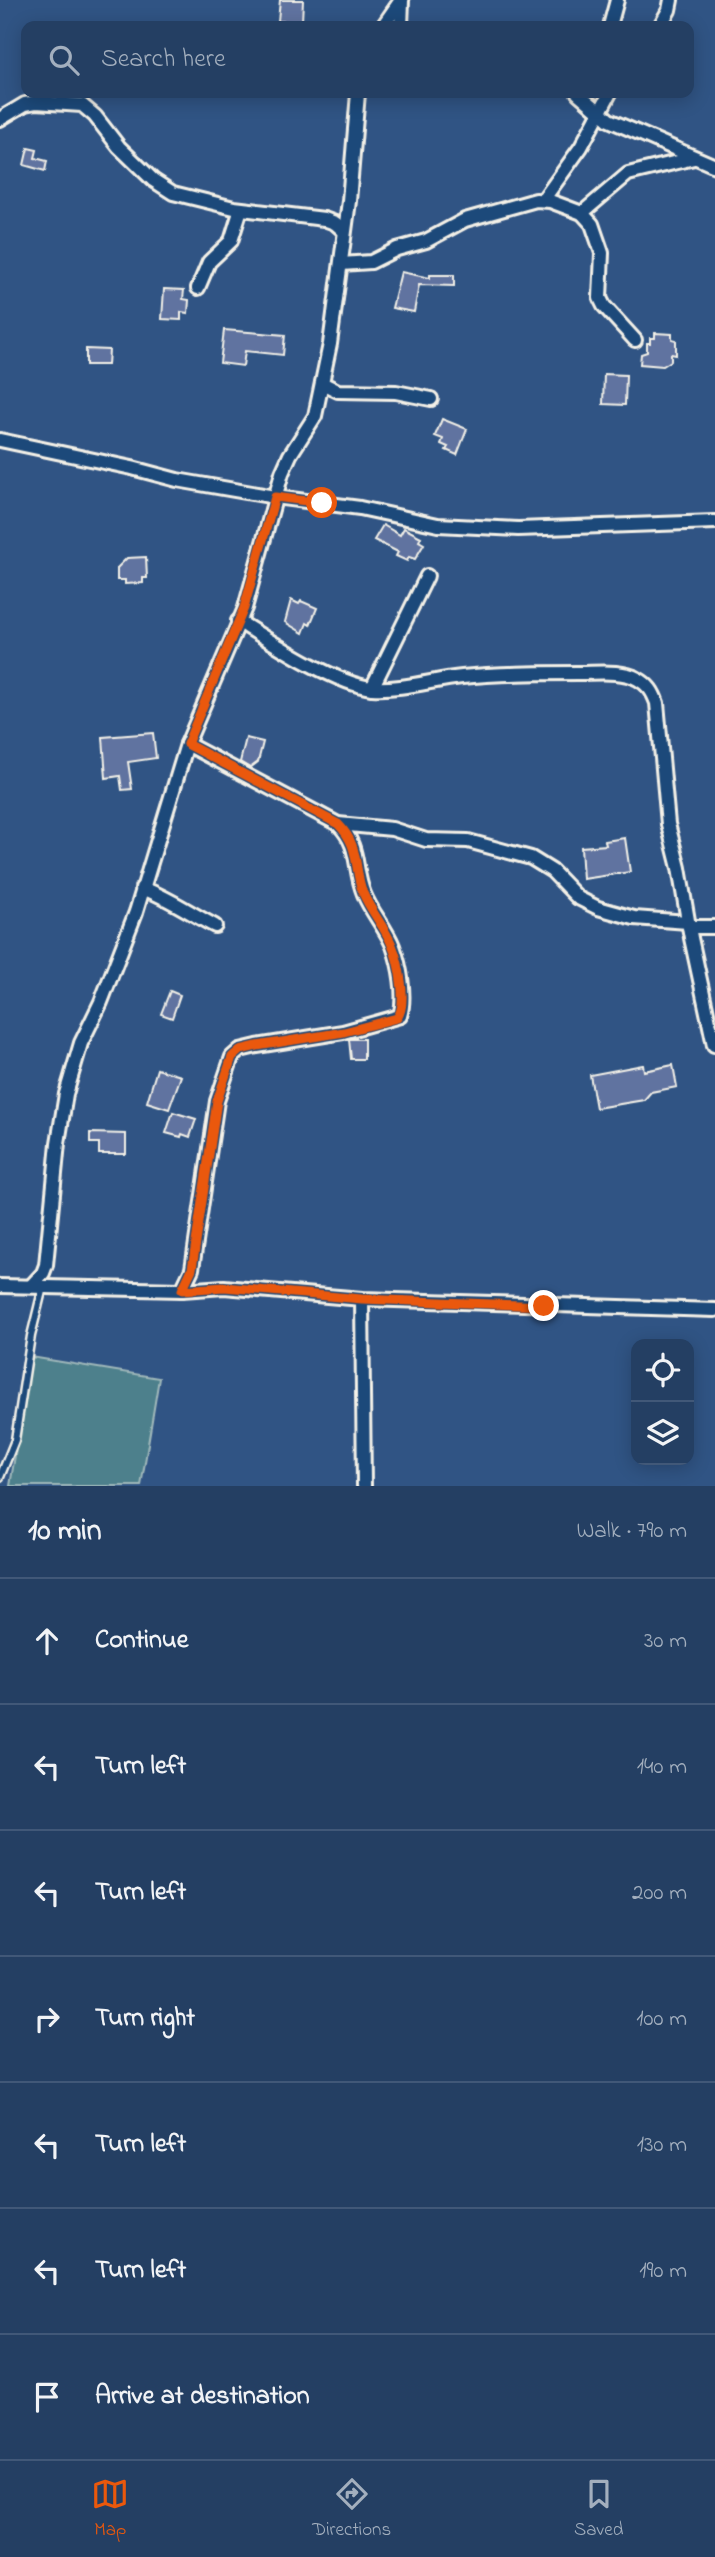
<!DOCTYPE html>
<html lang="en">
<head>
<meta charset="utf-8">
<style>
	body { margin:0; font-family:"Indie Flower",sans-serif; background:#2c4669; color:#f1f3f6 }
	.controls { position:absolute; right:21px; bottom:21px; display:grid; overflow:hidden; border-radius:14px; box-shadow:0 4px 18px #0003 }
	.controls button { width:63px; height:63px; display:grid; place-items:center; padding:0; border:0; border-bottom:2px solid #415878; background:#243f63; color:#f1f3f6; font:35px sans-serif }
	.stop { position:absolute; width:21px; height:21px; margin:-16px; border:5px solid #ea580c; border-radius:50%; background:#fff }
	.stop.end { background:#ea580c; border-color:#fff; box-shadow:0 2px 7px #0008 }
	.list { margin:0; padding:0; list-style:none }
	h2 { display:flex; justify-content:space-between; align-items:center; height:91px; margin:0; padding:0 28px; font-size:30px }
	h2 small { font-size:23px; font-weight:400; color:#a3afbe }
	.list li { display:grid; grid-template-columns:46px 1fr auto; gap:21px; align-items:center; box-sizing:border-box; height:126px; padding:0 28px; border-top:2px solid #415878 }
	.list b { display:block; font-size:26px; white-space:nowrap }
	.list em { font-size:23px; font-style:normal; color:#a3afbe }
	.icon { flex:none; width:38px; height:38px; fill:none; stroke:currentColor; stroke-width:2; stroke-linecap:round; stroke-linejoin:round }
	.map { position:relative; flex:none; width:715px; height:1486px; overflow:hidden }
	.search { position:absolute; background:#243f63; box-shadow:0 4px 18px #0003; left:21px; right:21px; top:21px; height:77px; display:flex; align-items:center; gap:18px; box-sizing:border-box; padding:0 24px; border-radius:14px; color:#a3afbe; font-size:26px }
	.sheet { height:973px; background:#243f63 }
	nav { display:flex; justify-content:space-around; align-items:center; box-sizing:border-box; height:98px; border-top:2px solid #415878; background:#243f63; font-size:19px; color:#a3afbe }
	nav a { display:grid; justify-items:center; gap:4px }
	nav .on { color:#ea580c }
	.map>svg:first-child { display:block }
</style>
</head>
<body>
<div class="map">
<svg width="715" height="1486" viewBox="0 0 715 1486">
	<rect width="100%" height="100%" fill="#305484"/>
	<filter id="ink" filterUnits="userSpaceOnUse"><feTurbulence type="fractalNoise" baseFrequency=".0143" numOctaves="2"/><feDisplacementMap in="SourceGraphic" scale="14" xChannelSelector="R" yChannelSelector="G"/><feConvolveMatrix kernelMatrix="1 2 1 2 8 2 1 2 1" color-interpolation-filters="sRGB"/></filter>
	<g filter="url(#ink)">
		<polygon fill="#4d808c" stroke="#a0b8ba" stroke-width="2" points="31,1357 159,1378 141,1486 10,1486"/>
		<g fill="#6073a0" stroke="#f4f1e8" stroke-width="2">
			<polygon points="280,0 303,0 302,22 278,21"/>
			<polygon points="28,148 37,150 35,158 47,161 45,171 24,165"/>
			<polygon points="401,272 430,278 430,275 454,275 454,286 419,285 414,312 392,308"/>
			<polygon points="164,289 184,290 183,299 189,300 188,313 181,312 181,320 162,319"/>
			<polygon points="224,330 285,335 283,355 245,351 243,366 220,363"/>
			<polygon points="655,333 672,334 672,339 676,340 676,355 671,354 671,361 663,366 640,364 641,354 647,352 647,343 650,343 650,338 655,338"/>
			<polygon points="86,349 109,350 108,365 86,365"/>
			<polygon points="604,374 626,375 625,405 603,404"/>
			<polygon points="442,419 467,429 457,455 446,450 448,447 441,444 443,439 435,436"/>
			<polygon points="383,525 400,535 404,528 421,537 419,541 424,544 415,559 409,557 407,561 396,556 398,552 374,540"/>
			<polygon points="146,557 147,578 143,578 143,583 125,584 125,580 117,580 117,568 127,558"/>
			<polygon points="291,600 299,604 301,601 317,608 310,625 307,623 303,633 285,622"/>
			<polygon points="153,733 156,758 128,762 132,789 122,790 120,776 106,778 103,737"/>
			<polygon points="246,738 263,742 258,762 250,768 240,762"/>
			<polygon points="625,838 630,872 583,879 581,847 606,845 605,841"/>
			<polygon points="170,991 180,995 172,1018 161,1014"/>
			<polygon points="349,1039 364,1039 364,1059 351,1059"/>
			<polygon points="643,1065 644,1071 673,1065 677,1087 651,1092 644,1100 596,1108 590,1075"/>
			<polygon points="157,1069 181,1076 169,1109 147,1102"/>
			<polygon points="173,1112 196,1119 190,1137 182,1134 181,1137 166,1133"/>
			<polygon points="90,1133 126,1134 126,1154 99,1154 99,1143 90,1143"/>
		</g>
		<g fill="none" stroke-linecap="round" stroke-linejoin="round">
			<g stroke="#f4f1e8" stroke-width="11">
				<polyline id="service" points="0,1477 15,1440 31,1336 43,1287"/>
			</g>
			<g stroke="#f4f1e8" stroke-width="18">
				<g id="minor">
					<polyline points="383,26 401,0"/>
					<polyline points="401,26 402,0"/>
					<polyline points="610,26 617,0"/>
					<polyline points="660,26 669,10 671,0"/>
					<polyline points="578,93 609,120 715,166"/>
					<polyline points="0,119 25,104 36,102 82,105 95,116 119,147 153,180 173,193 234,208 324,219 335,223 344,231"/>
					<polyline points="543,200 581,147 610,93"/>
					<polyline points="582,213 628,174 694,158"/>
					<polyline points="341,264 371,262 397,249 426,241 465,220 536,200 550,201 582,213 592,224 602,253 600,298 604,306 635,340"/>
					<polyline points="198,288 209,262 231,241 241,209"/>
					<polyline points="322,383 338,391 396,392 431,399"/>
					<polyline points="0,440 132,468 177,480 275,497 360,508 438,525 518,529 715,522"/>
					<path d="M238,621C270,641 335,684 372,688C401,690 433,680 462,677C501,673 541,673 580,673C598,673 622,670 638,679C649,685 653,692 657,703L668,824L679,868L691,938L714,1045"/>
					<polyline points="372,688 427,576"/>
					<polyline points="187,744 338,824 392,829 426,840 468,841 531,858 552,871 578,898 598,908 634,918 688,922"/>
					<path d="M142,888C168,897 191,914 215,926"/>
					<polyline points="689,927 715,927"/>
					<polyline points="0,1286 182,1290 224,1287 362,1299 715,1310"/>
					<polyline points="31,1286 43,1273 46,1265 58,1143 66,1094 81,1043 101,1002 136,912 187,744 245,608 282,473 290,455 315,416 330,344 349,201 358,93"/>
					<path d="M182,1290L192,1269L217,1101L232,1057L240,1050L257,1046L343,1032L400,1016C406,996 400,965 393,946C386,928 371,912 364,894C353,867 361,847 338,824"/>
					<polyline points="362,1299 364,1486"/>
				</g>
			</g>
			<use href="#service" stroke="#1f4a7a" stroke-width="6"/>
			<use href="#minor" stroke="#1f4a7a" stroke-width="12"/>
		</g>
	</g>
	<g fill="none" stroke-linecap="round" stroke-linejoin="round" filter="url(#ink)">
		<path stroke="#ea580c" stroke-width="9" d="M322,503L275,497L244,608L187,744L338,824C361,847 353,867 363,893C371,912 385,927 392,945C399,961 408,1005 397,1018L344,1032L257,1046L240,1050L232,1057L217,1101L192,1269L182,1290L224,1287L362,1299L544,1306"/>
	</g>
</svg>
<div class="controls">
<button><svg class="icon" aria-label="locate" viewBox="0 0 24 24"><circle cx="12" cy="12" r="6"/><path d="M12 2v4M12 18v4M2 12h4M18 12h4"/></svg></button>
<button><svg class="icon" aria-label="layers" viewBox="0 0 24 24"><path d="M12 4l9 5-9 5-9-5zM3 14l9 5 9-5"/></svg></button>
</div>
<div class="stop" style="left:322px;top:503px"></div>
<div class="stop end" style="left:544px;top:1306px"></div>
<div class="search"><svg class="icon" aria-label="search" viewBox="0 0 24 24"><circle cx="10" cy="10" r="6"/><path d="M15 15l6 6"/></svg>Search here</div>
</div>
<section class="sheet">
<h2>10 min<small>Walk · 790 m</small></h2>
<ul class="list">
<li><svg class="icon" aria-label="ahead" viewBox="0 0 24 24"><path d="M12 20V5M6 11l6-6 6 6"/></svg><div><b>Continue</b></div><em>30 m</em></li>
<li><svg class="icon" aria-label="left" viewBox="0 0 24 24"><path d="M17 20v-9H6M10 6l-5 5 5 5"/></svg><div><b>Turn left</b></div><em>140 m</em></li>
<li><svg class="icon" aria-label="left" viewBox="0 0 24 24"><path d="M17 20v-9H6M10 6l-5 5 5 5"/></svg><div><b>Turn left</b></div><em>200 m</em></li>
<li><svg class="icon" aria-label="right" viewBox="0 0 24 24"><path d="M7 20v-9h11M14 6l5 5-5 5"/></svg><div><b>Turn right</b></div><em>100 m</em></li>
<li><svg class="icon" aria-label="left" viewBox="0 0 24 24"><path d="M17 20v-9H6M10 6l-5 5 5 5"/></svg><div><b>Turn left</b></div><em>130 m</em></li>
<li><svg class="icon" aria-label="left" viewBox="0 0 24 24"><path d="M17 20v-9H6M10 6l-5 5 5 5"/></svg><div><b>Turn left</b></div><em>190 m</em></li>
<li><svg class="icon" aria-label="arrive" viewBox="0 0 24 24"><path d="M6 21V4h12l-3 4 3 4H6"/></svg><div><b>Arrive at destination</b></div></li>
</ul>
</section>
<nav>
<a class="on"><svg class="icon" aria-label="map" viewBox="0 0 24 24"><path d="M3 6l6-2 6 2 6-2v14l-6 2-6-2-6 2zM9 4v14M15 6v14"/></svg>Map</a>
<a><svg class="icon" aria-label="directions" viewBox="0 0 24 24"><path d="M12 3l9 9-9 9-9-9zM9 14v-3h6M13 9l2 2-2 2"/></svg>Directions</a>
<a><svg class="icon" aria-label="saved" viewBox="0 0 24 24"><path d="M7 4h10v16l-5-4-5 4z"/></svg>Saved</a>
</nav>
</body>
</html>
